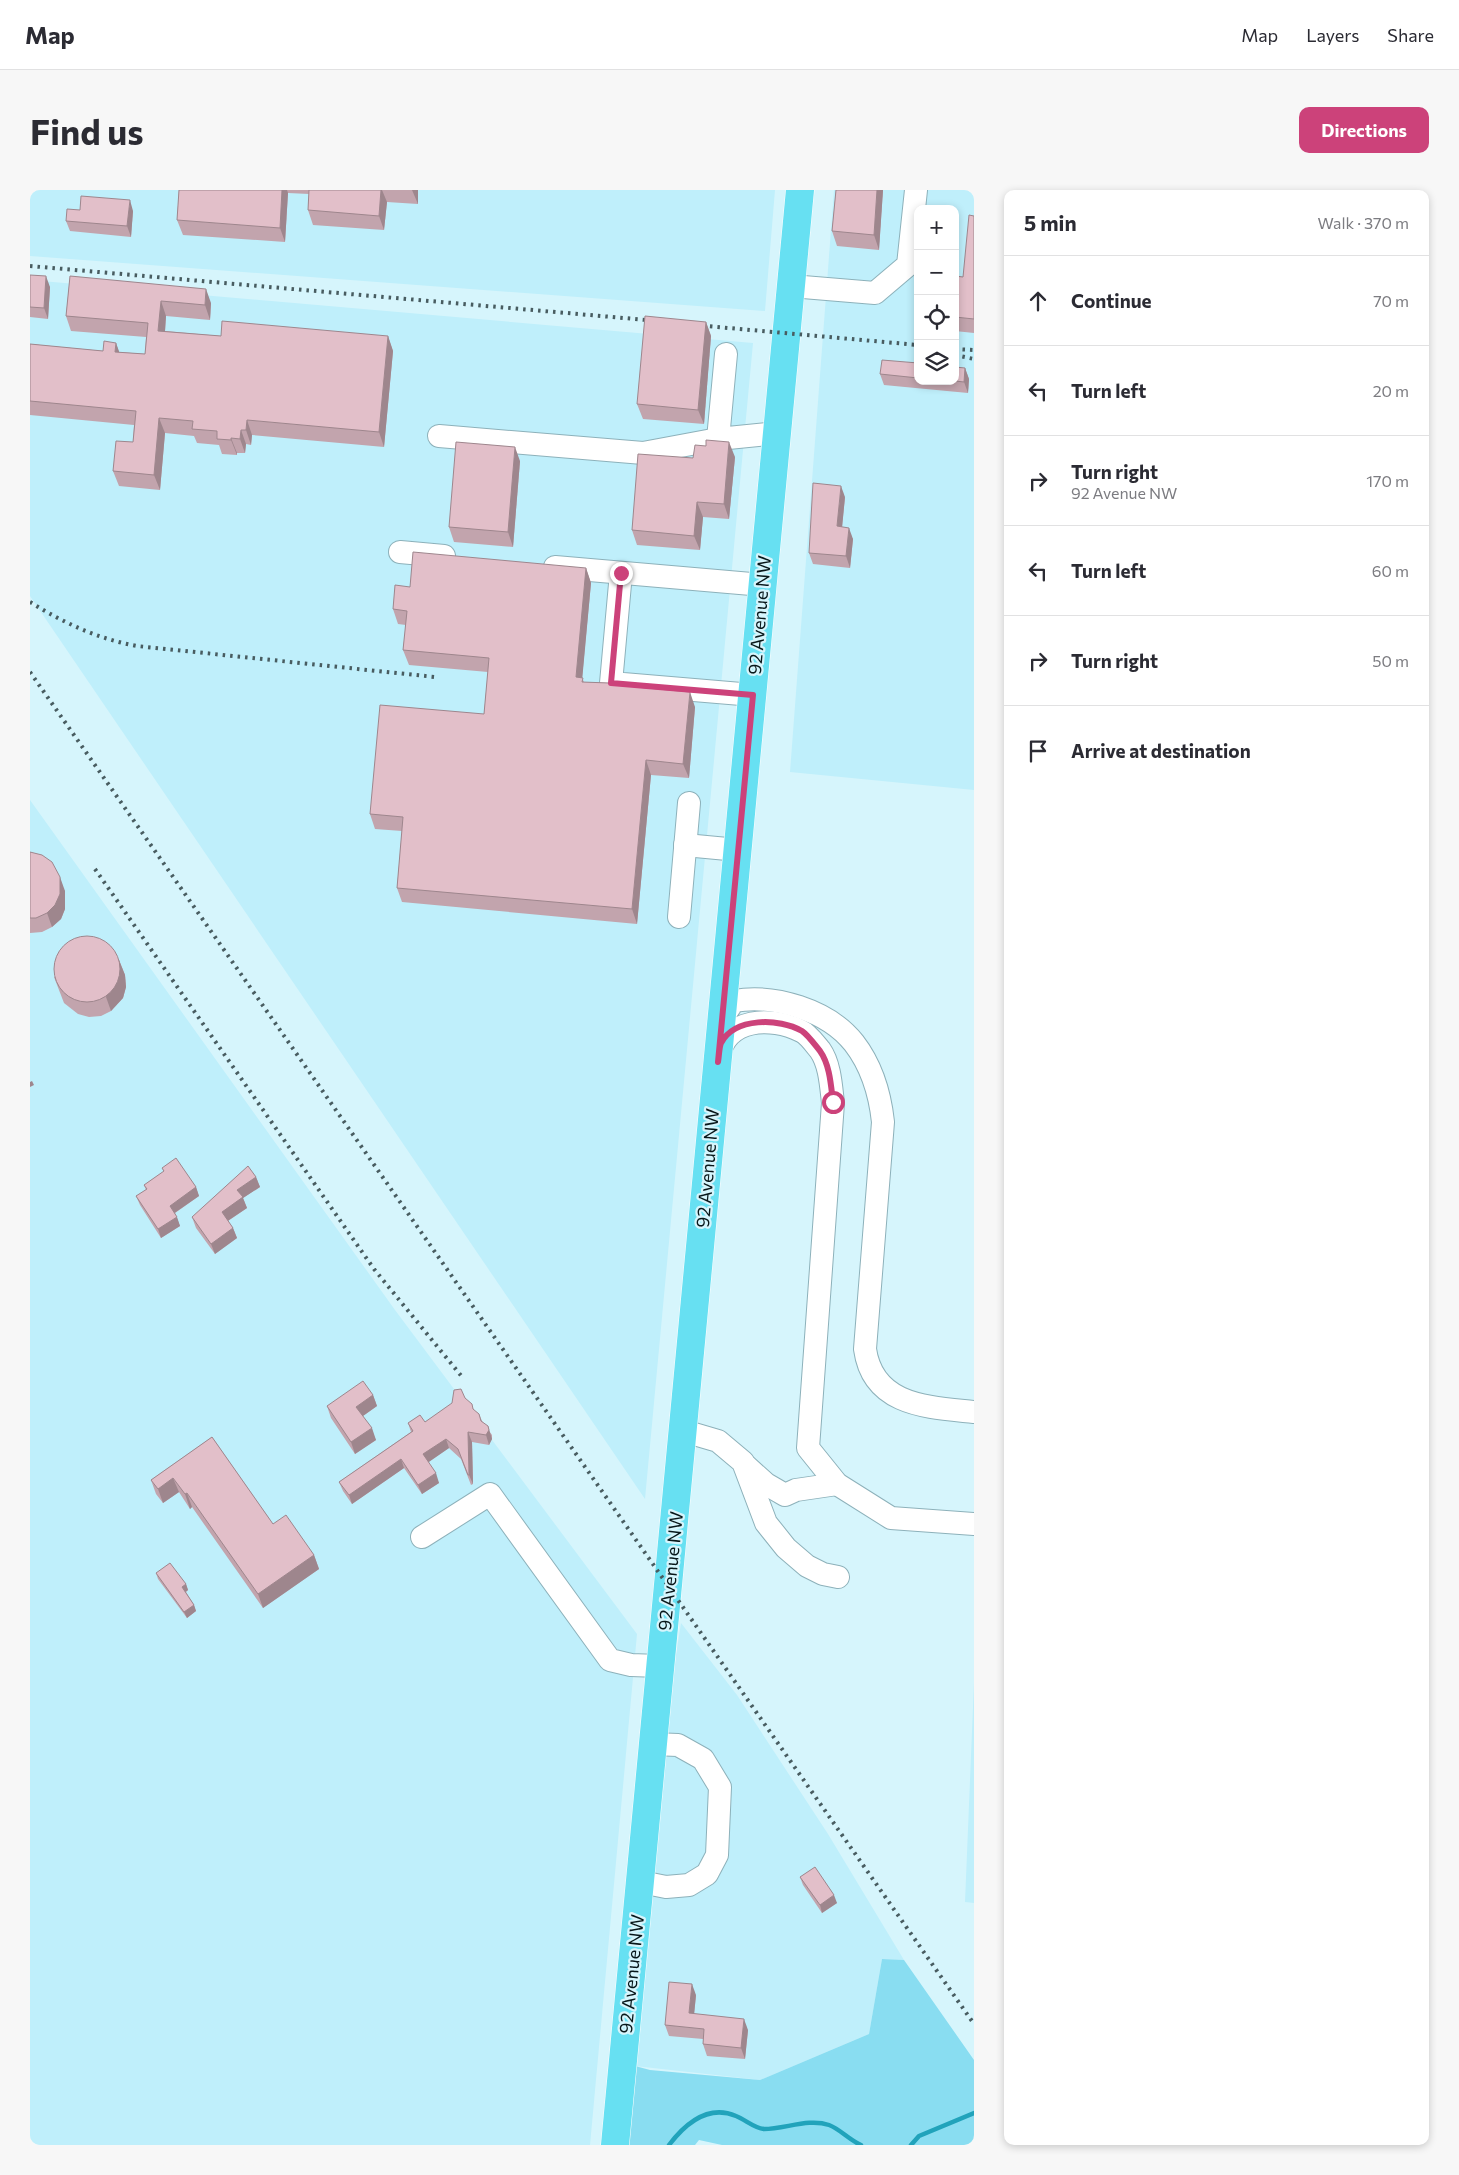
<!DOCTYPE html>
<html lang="en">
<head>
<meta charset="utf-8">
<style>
	body { margin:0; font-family:Commissioner,sans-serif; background:#f7f7f7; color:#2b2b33 }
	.controls { position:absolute; right:15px; top:15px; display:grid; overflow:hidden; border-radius:10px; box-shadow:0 2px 8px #0003 }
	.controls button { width:45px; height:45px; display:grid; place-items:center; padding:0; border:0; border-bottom:1px solid #e1e1e2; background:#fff; color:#2b2b33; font:25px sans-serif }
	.stop { position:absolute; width:15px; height:15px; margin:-11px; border:4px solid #cc427a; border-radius:50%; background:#fff }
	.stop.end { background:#cc427a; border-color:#fff; box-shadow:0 1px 5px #0008 }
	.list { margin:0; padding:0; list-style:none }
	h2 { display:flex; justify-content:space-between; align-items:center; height:65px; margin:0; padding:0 20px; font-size:21px }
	h2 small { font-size:16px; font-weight:400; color:#7c7c81 }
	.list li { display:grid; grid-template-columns:32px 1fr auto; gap:15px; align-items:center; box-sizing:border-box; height:90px; padding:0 20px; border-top:1px solid #e1e1e2 }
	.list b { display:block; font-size:19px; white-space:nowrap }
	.list p { margin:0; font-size:16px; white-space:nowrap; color:#7c7c81 }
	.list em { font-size:16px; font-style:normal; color:#7c7c81 }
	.icon { flex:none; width:28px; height:28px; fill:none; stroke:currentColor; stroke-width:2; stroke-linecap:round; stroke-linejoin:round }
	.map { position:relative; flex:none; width:944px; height:1955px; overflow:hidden; border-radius:10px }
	header { display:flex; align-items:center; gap:30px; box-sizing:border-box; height:70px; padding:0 25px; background:#fff; border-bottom:1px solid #e1e1e2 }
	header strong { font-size:24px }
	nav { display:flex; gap:28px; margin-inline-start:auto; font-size:18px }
	.intro { display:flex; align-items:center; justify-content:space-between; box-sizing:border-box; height:120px; padding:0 30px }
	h1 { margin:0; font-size:35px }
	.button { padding:12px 22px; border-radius:10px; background:#cc427a; color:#fff; font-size:18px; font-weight:700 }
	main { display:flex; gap:30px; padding:0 30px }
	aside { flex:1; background:#fff; border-radius:10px; box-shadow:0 2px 8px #0003 }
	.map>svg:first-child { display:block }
</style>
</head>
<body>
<header>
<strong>Map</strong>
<nav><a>Map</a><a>Layers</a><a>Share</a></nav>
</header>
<div class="intro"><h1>Find us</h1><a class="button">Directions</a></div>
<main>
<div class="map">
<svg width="944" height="1955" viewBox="0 0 944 1955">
	<rect width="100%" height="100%" fill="#d6f5fc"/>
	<g fill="#bfeffb" fill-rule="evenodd">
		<polygon points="0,0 745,0 735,121 0,66"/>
		<path d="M804,0H944V600L760,582ZM888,19H925V191H888Z"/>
		<polygon points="0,90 723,153 615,1309 0,406"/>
		<polygon points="0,610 365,1120 607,1444 560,1955 0,1955"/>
		<polygon points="651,1433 707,1505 798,1644 874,1770 852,1769 839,1844 730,1890 605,1876 632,1555"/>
		<polygon points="944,1493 944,1713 935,1712"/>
	</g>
	<polygon fill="#89ddf1" points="852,1769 874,1770 944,1870 944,1955 692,1955 669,1950 665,1955 598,1955 605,1876 620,1880 730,1890 839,1844"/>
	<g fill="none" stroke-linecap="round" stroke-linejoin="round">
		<g stroke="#21a3bb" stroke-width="4.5">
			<path d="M639,1955C655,1934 678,1914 706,1926C716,1930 724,1938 734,1939C755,1939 779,1928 799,1935C810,1939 819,1950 831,1955"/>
			<polyline points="881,1955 889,1946 944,1923"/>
		</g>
		<g stroke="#8db1ba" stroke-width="24">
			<g id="minor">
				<polyline points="761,96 845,103 878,75 886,0"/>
				<polyline points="696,164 688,249 747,243"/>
				<polyline points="409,246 613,263 688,249"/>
				<polyline points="370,362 414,366"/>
				<polyline points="525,377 733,395"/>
				<polyline points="591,383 581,493 723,505"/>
				<polyline points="655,655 708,660"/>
				<polyline points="649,727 659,613"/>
				<path d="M692,828L704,811C744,804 798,820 824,853C841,875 850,904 853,932L835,1159C843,1216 897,1217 944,1222"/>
				<path d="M689,866C696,828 741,826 771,841C778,844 785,854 790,860C800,874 801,896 803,913L778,1258L807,1294L861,1328L944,1334"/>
				<polyline points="654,1241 688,1251 713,1272 736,1333 756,1358 777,1376 793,1384 808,1387"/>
				<polyline points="716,1276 736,1294 755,1305 766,1300 807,1294"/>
				<polyline points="392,1347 460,1304 580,1470 601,1475 629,1476"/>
				<polyline points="611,1692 636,1697 659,1695 677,1684 687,1665 690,1597 673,1569 648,1555 623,1554"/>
			</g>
		</g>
		<g stroke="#fff" stroke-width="29">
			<polyline id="major" points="585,1955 770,0"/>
		</g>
		<use href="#minor" stroke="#fff" stroke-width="22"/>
		<use href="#major" stroke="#67e0f2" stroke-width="28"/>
		<g stroke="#485c60" stroke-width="4" stroke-dasharray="2.5 5" stroke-linecap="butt">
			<polyline points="0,76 628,131"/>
			<polyline points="665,135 888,155"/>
			<polyline points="925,159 944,160"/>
			<polyline points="925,165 944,169"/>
			<path d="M0,412C34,433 68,449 107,456L405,487"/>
			<polyline points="0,482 944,1834"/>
			<polyline points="65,679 344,1079 433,1188"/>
		</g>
	</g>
	<g fill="#c2a4ad">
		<polygon points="149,0 388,0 388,14 357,12 354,40 283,35 278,20 279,4 258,3 255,52 153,45 147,30"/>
		<polygon points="806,0 853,0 849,60 807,56 802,41"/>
		<polygon points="50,20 103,21 101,47 40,41 36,31"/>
		<polygon points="944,26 944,143 925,141 925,86 933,87"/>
		<polygon points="0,85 20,97 18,129 0,127"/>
		<polygon points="40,86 181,113 180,130 136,126 135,141 191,146 358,146 363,161 354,257 222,245 221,255 216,254 215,263 207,263 207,265 192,264 189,255 167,253 164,246 135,243 130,300 89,296 83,281 103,252 104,235 0,225 0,154 73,161 86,153 89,162 115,164 116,147 41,141 36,126"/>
		<polygon points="676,132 681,146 674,234 613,229 607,214"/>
		<polygon points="888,173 888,191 925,191 935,178 939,189 938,203 854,195 850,184"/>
		<polygon points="705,267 699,329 673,327 670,360 607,355 602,340"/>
		<polygon points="490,271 483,357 424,352 419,337"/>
		<polygon points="815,307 812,337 823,349 820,378 783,374 779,363"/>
		<polygon points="556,378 561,393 552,488 554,492 606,494 607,497 665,517 659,588 621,585 607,734 372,712 367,698 372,641 345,639 340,624 454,524 458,482 379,475 373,460 376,435 368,434 363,419 380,397"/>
		<polygon points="0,662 35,701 35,719 31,729 22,737 12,742 0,743"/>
		<polygon points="89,770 95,785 96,797 93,808 81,821 71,826 59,827 48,824 34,813 24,787"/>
		<polygon points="132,978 166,997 169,1006 145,1023 150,1036 131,1048 110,1015 106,1006 116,1000 114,995 134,982"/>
		<polygon points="226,987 230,997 213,1008 217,1018 198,1031 203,1038 207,1048 185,1064 166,1038 162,1027"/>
		<polygon points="343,1205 347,1216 333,1226 346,1250 325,1264 301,1228 297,1216"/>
		<polygon points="435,1208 445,1221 449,1224 452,1231 462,1245 462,1249 459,1255 442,1252 443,1294 441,1295 431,1269 419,1258 398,1272 409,1293 392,1304 374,1278 322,1314 313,1301 309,1292 381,1242 378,1233 395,1232"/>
		<polygon points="182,1247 243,1334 284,1365 289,1379 233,1418 162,1317 160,1319 149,1302 133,1313 126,1304 121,1290"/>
		<polygon points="126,1383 156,1394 158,1400 156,1402 164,1415 166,1421 157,1428 128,1389"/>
		<polygon points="770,1687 807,1713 792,1723 773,1695"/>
		<polygon points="666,1805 664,1824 718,1840 715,1869 677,1866 673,1854 673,1849 639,1846 635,1835"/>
	</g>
	<g fill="#9e868d">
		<polygon points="252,0 257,0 258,3 255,52 250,38"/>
		<polygon points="351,0 352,0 357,12 354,40 349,26"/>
		<polygon points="382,0 388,0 388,14"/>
		<polygon points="847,0 853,0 849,60 844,45"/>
		<polygon points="100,10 103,21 101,47 97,36"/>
		<polygon points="16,86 20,97 18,129 14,118"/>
		<polygon points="176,99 181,113 180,130 175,115"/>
		<polygon points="131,111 136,126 134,155 128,141"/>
		<polygon points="676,132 681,146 674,234 668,220"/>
		<polygon points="358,146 363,161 354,257 349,242"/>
		<polygon points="86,153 91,167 85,162"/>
		<polygon points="935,178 939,189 938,203 934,192"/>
		<polygon points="129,228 135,243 130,300 124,285"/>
		<polygon points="217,230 222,245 221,255 216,240"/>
		<polygon points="211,240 216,254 215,263 210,249"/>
		<polygon points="201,248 207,263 207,265 201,250"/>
		<polygon points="699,252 705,267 699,329 694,314"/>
		<polygon points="485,257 490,271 483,357 478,342"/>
		<polygon points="811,296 815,307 811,348 807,336"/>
		<polygon points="667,312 673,327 670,360 664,346"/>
		<polygon points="819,338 823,349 820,378 816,366"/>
		<polygon points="556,378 561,393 551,502 546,487"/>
		<polygon points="660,502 665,517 659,588 653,574"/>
		<polygon points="616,570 621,585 607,734 602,719"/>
		<polygon points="30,687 35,701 35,719 31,729 22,737 17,723"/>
		<polygon points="89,770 95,785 96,797 93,808 81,821 76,807"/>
		<polygon points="2,891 4,895 0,897 0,892"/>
		<polygon points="226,987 230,997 213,1008 217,1018 196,1032 192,1022 207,1000"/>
		<polygon points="166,997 169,1006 143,1024 140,1016"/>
		<polygon points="147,1027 150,1036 131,1048 128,1039"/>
		<polygon points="203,1038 207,1048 185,1064 181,1054"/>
		<polygon points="343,1205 347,1216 330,1228 326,1217"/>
		<polygon points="458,1236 462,1249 459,1255 456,1245"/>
		<polygon points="342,1238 346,1250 325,1264 321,1252"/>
		<polygon points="438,1242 442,1252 443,1294 439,1285"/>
		<polygon points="416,1249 419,1258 396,1274 393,1264"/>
		<polygon points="371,1269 374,1278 322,1314 319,1305"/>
		<polygon points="406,1283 409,1293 392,1304 388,1295"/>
		<polygon points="143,1288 149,1302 133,1313 128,1299"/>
		<polygon points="157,1303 162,1317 160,1319 155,1304"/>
		<polygon points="284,1365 289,1379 233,1418 228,1404"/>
		<polygon points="156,1394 158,1400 154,1403 152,1397"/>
		<polygon points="164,1415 166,1421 157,1428 154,1422"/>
		<polygon points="804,1705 807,1713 792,1723 790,1715"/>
		<polygon points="662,1794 666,1805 663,1835 659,1823"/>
		<polygon points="714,1829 718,1840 715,1869 711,1858"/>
	</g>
	<g fill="#e2bfc9" stroke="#9e868d">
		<polygon points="149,0 252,0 250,38 147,30"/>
		<polygon points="279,0 351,0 349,26 278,20"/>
		<polygon points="806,0 847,0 844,45 802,41"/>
		<polygon points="51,6 100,10 97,36 36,31 37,19 50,20"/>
		<polygon points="939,25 944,26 944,129 925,127 925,86 933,87"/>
		<polygon points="0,85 16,86 14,118 0,117"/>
		<polygon points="40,86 176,99 175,115 131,111 128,141 191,146 192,131 358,146 349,242 217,230 216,240 211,240 210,249 201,248 201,250 187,249 187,241 162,239 163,231 129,228 124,285 83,281 86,251 103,252 106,221 0,211 0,154 73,161 74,151 86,153 85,162 115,164 118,133 36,126"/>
		<polygon points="615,126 676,132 668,220 607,214"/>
		<polygon points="852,170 888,173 888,188 850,184"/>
		<polygon points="925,177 935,178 934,192 925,191"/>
		<polygon points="676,250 699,252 694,314 667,312 664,346 602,340 608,264 663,268 665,255 676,256"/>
		<polygon points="426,252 485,257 478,342 419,337"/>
		<polygon points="783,293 811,296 807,336 819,338 816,366 779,363"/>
		<polygon points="383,362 556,378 546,487 553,488 552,492 606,494 606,497 660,502 653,574 616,570 602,719 367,698 373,627 340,624 350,515 454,524 459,468 373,460 377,421 363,419 365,395 380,397"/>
		<polygon points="0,662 12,665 22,672 30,687 30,704 25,715 17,723 6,728 0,728"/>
		<circle cx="57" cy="779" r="33"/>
		<polygon points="146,968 166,997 140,1016 147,1027 128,1039 106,1006 117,999 114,995 134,981 132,978"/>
		<polygon points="218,976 226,987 207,1000 213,1007 192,1022 203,1038 181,1054 162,1027"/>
		<polygon points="333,1191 343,1205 326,1217 342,1238 321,1252 297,1216"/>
		<polygon points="431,1199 435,1208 442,1214 443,1219 449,1224 451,1231 458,1236 459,1240 456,1245 438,1242 439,1285 438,1285 428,1259 416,1249 393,1264 406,1283 388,1295 371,1269 319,1305 309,1292 383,1241 378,1233 390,1225 395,1232 422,1213 424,1200"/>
		<polygon points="182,1247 243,1334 256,1325 284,1365 228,1404 157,1303 155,1304 143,1288 128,1299 121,1290"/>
		<polygon points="140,1373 156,1394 152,1397 164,1415 154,1422 126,1383"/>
		<polygon points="785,1677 804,1705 790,1715 770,1687"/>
		<polygon points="639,1792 662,1794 659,1823 714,1829 711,1858 673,1854 674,1839 635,1835"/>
	</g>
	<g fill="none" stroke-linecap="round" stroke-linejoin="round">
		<path stroke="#cc427a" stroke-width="6" d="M591,383L581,493L723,505L688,872C689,867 689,858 691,853C705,827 749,828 772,841C778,845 785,855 790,861C800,875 801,896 803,912"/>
	</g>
	<g text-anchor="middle" stroke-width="4.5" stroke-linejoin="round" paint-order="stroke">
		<g font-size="18" fill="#08171a" stroke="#d6f5fc">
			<text transform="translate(730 425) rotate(-85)" y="6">92 Avenue NW</text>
			<text transform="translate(678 978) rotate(-85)" y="6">92 Avenue NW</text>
			<text transform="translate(641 1381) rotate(-84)" y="6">92 Avenue NW</text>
			<text transform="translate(602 1784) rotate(-84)" y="6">92 Avenue NW</text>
		</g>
	</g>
</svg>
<div class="controls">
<button>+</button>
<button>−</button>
<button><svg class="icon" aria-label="locate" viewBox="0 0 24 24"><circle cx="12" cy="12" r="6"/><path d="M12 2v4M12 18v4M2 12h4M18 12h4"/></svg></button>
<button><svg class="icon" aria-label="layers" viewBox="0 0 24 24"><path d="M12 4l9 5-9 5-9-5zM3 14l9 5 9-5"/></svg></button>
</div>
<div class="stop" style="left:803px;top:912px"></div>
<div class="stop end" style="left:591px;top:383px"></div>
</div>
<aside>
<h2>5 min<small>Walk · 370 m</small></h2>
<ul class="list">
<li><svg class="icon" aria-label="ahead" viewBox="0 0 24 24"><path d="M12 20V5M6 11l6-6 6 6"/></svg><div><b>Continue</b></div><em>70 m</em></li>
<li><svg class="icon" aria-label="left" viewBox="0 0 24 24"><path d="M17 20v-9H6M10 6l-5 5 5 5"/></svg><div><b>Turn left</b></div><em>20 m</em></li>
<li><svg class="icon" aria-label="right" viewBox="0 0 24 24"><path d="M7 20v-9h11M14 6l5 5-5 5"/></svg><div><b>Turn right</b><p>92 Avenue NW</p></div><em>170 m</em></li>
<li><svg class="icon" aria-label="left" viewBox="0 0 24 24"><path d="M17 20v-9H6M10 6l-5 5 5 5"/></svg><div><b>Turn left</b></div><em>60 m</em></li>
<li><svg class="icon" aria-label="right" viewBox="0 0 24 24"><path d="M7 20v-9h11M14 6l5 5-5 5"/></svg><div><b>Turn right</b></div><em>50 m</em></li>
<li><svg class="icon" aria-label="arrive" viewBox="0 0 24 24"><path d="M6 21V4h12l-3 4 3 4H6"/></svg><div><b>Arrive at destination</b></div></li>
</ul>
</aside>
</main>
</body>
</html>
